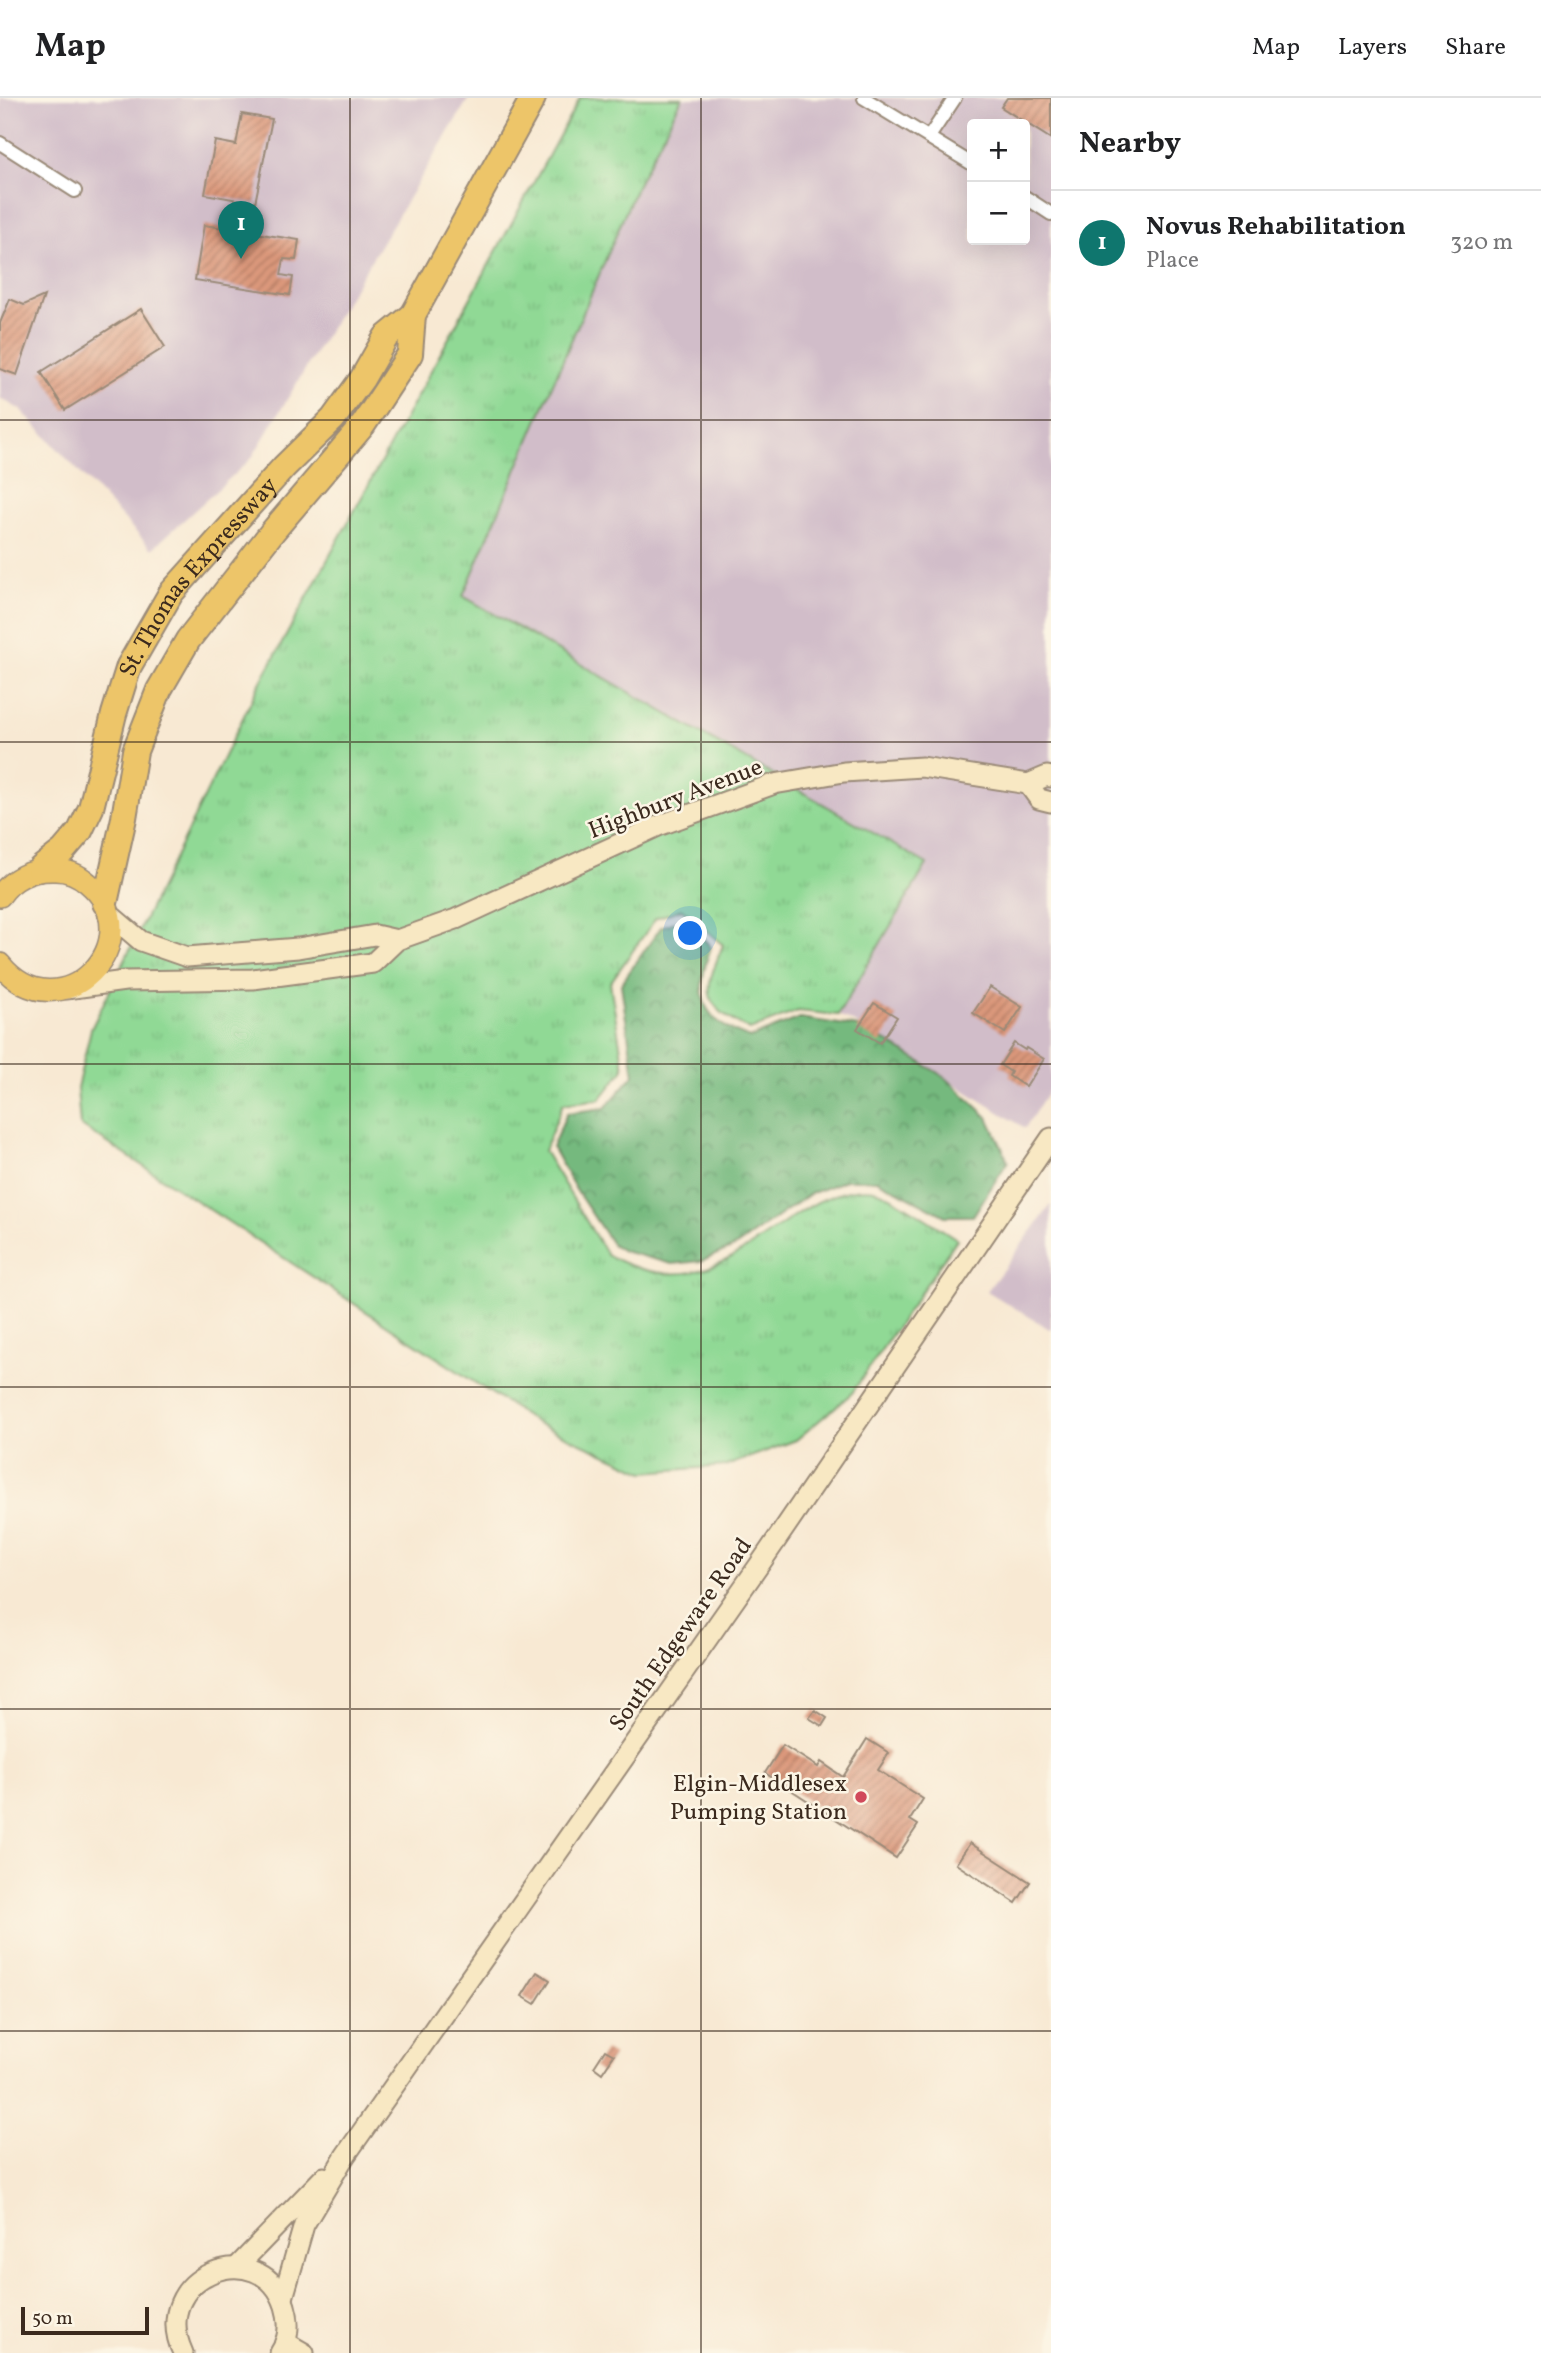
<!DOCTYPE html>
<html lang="en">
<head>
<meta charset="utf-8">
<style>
	body { margin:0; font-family:Vollkorn,serif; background:#f6f6f6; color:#202124 }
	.controls { position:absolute; right:21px; top:21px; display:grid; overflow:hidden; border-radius:7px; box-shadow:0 7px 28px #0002 }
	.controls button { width:63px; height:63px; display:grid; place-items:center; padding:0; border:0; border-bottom:2px solid #e0e0e0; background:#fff; color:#202124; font:35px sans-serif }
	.scale { position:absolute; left:21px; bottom:18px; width:128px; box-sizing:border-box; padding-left:7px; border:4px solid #3b2a1e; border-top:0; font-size:19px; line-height:24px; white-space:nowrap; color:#3b2a1e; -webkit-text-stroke:5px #fcf5e5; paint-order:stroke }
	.you { position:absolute; left:691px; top:836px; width:24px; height:24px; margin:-18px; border:5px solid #fff; border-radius:50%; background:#1a73e8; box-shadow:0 0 0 10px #1a73e833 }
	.badge { display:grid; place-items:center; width:46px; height:46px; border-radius:50%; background:#0f766e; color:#fff; font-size:23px; font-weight:700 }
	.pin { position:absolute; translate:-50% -58px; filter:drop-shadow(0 2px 4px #0008) }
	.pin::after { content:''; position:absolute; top:37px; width:24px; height:21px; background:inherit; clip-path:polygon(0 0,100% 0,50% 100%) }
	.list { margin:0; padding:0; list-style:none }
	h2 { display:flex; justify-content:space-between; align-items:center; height:91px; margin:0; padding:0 28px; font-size:30px }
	h2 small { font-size:23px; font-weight:400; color:#757577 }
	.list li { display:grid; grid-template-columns:46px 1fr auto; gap:21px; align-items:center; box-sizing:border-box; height:105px; padding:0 28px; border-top:2px solid #e0e0e0 }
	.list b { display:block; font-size:26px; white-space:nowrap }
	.list p { margin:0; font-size:23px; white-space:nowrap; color:#757577 }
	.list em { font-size:23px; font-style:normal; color:#757577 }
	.map { position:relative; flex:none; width:1051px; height:2255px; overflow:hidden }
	header { display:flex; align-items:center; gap:42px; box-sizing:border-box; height:98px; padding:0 35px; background:#fff; border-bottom:2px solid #e0e0e0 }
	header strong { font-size:33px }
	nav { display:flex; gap:38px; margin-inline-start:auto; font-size:24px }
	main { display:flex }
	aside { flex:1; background:#fff }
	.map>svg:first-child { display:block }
</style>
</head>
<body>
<header>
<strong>Map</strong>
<nav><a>Map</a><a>Layers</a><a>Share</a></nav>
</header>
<main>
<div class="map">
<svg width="1051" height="2255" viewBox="0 0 1051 2255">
	<defs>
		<pattern id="grass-tufts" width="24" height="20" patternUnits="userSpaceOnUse" patternTransform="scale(1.75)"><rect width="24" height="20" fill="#90d995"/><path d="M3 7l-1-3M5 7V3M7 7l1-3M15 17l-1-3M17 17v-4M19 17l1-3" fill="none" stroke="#7dba80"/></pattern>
		<pattern id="forest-crowns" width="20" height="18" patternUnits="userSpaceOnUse" patternTransform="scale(1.75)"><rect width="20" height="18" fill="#74b97e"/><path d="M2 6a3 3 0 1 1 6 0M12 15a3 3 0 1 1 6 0" fill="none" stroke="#609767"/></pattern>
		<pattern id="building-hatch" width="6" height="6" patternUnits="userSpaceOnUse" patternTransform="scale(1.75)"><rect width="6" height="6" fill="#db987b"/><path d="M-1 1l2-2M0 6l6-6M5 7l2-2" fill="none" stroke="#b37c64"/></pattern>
	</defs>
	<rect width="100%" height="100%" fill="#fcf5e5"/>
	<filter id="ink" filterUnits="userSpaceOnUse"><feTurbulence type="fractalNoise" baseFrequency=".0143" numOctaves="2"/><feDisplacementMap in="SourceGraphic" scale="14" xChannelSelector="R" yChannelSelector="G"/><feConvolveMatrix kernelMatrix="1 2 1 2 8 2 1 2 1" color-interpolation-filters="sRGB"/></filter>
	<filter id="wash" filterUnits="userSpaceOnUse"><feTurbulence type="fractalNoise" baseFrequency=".00686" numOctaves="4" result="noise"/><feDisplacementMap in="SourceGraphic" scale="28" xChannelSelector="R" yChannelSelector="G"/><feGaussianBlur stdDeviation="1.57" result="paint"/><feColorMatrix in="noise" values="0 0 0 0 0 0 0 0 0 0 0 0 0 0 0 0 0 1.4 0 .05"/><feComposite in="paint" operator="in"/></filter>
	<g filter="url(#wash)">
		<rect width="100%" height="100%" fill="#f8e9d3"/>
		<g fill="#d1bdc9" fill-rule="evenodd">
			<polygon points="0,0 469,0 251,361 152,451 21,312 0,300"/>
			<path d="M682,0H1051V989L1025,1030L865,930L838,917L927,766L463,499L635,92ZM972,26H1025V142H972Z"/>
			<polygon points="1051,1107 1051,1232 987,1193"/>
		</g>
		<path fill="url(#grass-tufts)" stroke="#66825a" stroke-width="2" d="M580,0H682L635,92L463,498L927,766L838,917L798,913L750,932C700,906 703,896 723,847L682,811L656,820L610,885L624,971L600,1001L563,1006L544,1053L607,1157C676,1193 716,1173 774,1132C790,1121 806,1109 824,1101C842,1094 855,1089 875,1092C888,1094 942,1132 957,1141L852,1295L796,1342L726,1368L644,1374L537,1325L80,1027L77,990L91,931L258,589Z"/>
		<path fill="url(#forest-crowns)" stroke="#58724e" stroke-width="2" d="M684,820L711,849C702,876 693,904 720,925C728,932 740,936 750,940L800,920L865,930L946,980L988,1019L1008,1063L973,1118H945L877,1082H846L810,1096L736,1148L701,1163L672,1166L623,1153L612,1146L576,1092L552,1049L567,1015L605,1010L634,977L621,886L661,829Z"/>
		<g id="blocks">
			<g fill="url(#building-hatch)">
				<polygon points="1007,0 1051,0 1051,41 1001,9"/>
				<polygon points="242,16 272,21 255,105 205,96 215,43 236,47"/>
				<polygon points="204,127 299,142 296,162 284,161 281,177 293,179 290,197 195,182"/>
				<polygon points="44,198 17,277 0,271 0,225 10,201 24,207"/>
				<polygon points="141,211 165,249 65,312 41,274"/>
				<polygon points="990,889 1022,909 1005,935 973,915"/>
				<polygon points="874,905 897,919 880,945 857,931"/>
				<polygon points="1014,945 1025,952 1026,950 1044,961 1026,989 1009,978 1011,974 1000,967"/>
				<polygon points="815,1612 827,1620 822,1628 809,1620"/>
				<polygon points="867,1641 889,1655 878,1672 923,1701 910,1722 918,1727 896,1760 765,1675 783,1647 818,1669 821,1664 843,1679"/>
				<polygon points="970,1745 1030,1784 1016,1805 956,1766"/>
				<polygon points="537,1874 550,1882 535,1906 522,1898"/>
				<polygon points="605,1952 614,1957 602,1975 594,1969"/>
			</g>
		</g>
	</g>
	<g filter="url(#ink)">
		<use href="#blocks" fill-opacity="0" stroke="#9a8a78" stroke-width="2"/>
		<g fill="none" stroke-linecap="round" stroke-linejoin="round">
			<g stroke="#9a8a78" stroke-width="16">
				<g id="street">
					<polyline points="864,0 972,66"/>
					<polyline points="929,39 955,0"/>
					<polyline points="0,45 75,93"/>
					<polyline points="1025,99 1051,116"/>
				</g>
			</g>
			<g stroke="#9a8a78" stroke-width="23">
				<g id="secondary">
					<polyline points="1028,686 1039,701 1051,704"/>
					<polyline points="108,815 141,843 187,859 298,850 375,837 397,842"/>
					<polyline points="66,891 125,883 253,881 373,865 397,842 456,821 658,728 774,686 844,674 922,669 1028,686 1047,678 1051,679"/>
					<polyline points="237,2169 324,2079"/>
					<polyline points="283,2200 304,2127 345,2058 762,1463 1051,1040"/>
					<polyline points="285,2244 304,2255"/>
					<path d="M183,2255C147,2178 261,2134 285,2208C290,2224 289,2241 280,2255"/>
				</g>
			</g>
			<g stroke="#9a8a78" stroke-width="24">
				<path id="primary" d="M0,798C13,779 32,771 55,772C67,772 79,777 88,785C155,841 60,940 0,866"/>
			</g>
			<g stroke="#9a8a78" stroke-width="28">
				<g id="highway">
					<path id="s1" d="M40,771L63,753L80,733L91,710L114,616L129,568L171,495L284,369L333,321L362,281L386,239L413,217L533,0"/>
					<polyline points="105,805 124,720 135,653 159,592 188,542 273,433 363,327 410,256 413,217"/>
				</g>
			</g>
			<use href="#street" stroke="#fff" stroke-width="12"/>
			<use href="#secondary" stroke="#f8e8c3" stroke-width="19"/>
			<use href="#primary" stroke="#edc569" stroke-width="21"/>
			<use href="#highway" stroke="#edc569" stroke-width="24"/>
		</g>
	</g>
	<path fill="none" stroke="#3b2a1e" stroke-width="2" stroke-opacity="0.55" d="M350,0V2255M701,0V2255M0,322H1051M0,644H1051M0,966H1051M0,1289H1051M0,1611H1051M0,1933H1051"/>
	<circle fill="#d1495b" stroke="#fcf5e5" stroke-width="2.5" cx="861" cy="1699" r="7"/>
	<g text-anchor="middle" stroke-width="5" stroke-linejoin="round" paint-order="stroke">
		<g font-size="24" fill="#3b2a1e" stroke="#fcf5e5">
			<text dy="8" stroke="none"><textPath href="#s1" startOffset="341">St. Thomas Expressway</textPath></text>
			<text transform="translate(675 700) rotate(-21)" y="8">Highbury Avenue</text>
			<text transform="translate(680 1536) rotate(-55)" y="8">South Edgeware Road</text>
		</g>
		<g font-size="24" fill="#3b2a1e" stroke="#fcf5e5" text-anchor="end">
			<text x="847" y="1693">Elgin-Middlesex<tspan x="847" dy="28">Pumping Station</tspan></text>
		</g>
	</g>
</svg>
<div class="controls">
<button>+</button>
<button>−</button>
</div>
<div class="scale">50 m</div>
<div class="you"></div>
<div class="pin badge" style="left:241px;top:161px">1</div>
</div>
<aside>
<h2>Nearby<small></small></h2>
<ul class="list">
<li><span class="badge">1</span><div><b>Novus Rehabilitation</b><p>Place</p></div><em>320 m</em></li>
</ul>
</aside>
</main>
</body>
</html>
